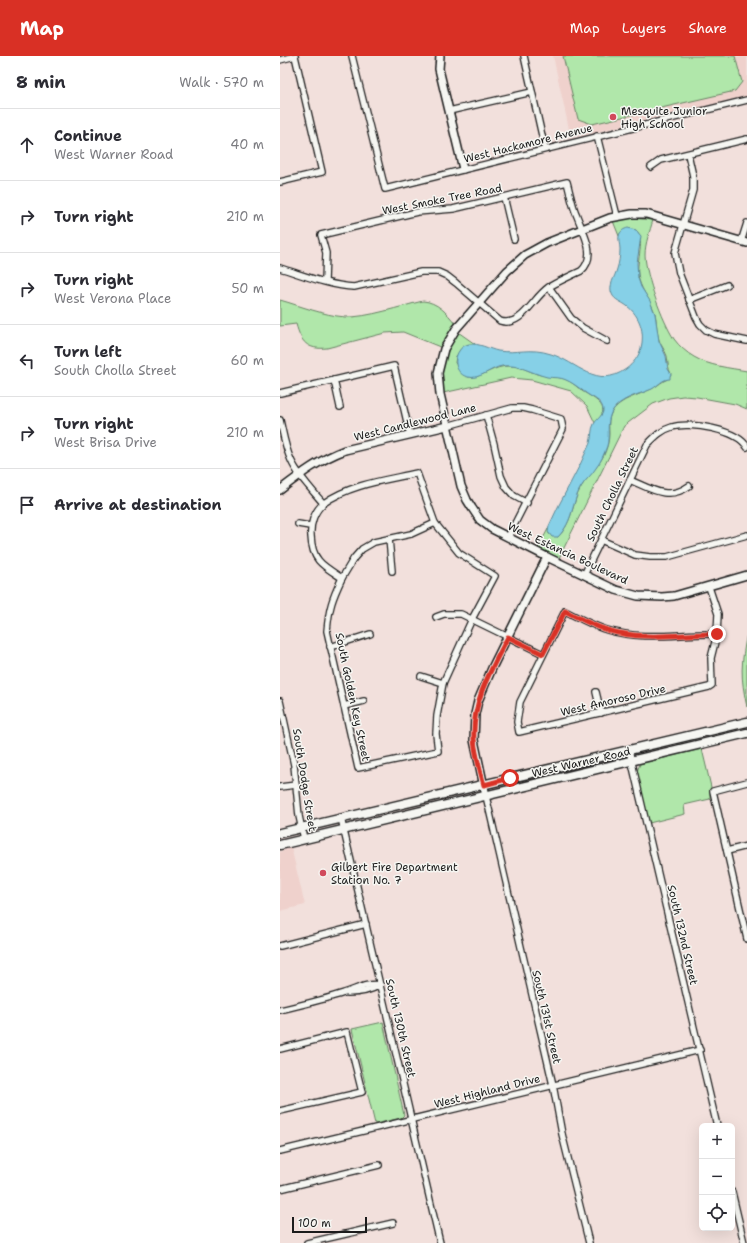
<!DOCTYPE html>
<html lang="en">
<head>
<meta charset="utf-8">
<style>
	body { margin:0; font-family:"Shantell Sans",sans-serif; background:#f2f2f3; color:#2b2b33 }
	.controls { position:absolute; right:12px; bottom:12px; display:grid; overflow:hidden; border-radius:6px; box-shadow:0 4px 16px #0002 }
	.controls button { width:36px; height:36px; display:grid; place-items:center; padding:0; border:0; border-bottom:1px solid #e1e1e2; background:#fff; color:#2b2b33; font:20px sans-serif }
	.scale { position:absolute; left:12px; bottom:10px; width:75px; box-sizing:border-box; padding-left:4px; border:2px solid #1c1c1c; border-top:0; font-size:11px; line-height:14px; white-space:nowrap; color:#1c1c1c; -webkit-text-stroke:3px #f6f6f2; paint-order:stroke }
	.stop { position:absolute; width:12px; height:12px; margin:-9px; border:3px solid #d93025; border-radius:50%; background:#fff }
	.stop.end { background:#d93025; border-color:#fff; box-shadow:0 1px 4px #0008 }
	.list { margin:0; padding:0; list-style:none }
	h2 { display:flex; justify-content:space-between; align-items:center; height:52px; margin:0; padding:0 16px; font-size:17px }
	h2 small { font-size:13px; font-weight:400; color:#7c7c81 }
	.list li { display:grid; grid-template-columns:26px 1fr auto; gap:12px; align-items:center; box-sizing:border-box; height:72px; padding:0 16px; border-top:1px solid #e1e1e2 }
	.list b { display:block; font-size:15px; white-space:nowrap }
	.list p { margin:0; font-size:13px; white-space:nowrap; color:#7c7c81 }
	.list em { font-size:13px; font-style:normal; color:#7c7c81 }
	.icon { flex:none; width:22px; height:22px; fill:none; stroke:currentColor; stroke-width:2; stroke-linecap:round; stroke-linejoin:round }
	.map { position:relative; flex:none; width:467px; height:1187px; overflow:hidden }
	header { display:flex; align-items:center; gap:24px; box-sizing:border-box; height:56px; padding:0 20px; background:#d93025; color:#fff }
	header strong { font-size:19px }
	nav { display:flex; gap:22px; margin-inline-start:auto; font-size:14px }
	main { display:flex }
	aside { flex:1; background:#fff }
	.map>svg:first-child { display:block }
</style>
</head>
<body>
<header>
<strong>Map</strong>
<nav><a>Map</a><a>Layers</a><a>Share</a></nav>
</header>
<main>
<aside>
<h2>8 min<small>Walk · 570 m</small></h2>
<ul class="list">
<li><svg class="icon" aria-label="ahead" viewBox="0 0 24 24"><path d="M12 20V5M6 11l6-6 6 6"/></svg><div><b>Continue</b><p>West Warner Road</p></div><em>40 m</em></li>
<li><svg class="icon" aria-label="right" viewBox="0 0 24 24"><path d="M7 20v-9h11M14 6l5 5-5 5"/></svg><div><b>Turn right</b></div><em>210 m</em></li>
<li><svg class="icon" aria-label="right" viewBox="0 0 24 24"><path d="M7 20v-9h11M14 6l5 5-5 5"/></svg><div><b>Turn right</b><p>West Verona Place</p></div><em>50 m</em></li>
<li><svg class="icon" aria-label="left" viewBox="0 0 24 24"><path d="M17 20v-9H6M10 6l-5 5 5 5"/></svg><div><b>Turn left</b><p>South Cholla Street</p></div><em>60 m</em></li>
<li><svg class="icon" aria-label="right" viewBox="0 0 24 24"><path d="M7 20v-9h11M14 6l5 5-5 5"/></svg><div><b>Turn right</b><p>West Brisa Drive</p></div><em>210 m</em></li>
<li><svg class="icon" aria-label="arrive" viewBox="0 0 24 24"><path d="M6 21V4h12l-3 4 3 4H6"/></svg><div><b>Arrive at destination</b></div></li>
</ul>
</aside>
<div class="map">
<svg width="467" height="1187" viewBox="0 0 467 1187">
	<rect width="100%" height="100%" fill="#f2e0dc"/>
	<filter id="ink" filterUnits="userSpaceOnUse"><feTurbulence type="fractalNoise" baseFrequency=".025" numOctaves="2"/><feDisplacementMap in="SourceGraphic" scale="8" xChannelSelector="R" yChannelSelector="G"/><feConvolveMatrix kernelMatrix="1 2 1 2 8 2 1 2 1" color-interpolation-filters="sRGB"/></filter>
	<g filter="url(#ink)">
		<g fill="#efd1cc">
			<polygon points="273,0 467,0 467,40 291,82"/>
			<polygon points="11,791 25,849 0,855 0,796"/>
		</g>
		<g fill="#b0e7aa" stroke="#668263">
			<polygon points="283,0 455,0 462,26 455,35 312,68 298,63"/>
			<path d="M351,162L373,164C370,175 365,187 365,199C366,221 382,264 394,283C399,290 407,297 414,301C429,310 450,312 467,315V353L455,348L417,341L403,340L389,342L373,348L344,370L279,502L258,492L268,473L269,478L278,481C291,468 292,452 298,437C304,423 317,413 324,399C327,392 329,385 329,378C329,372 328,366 330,360C336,343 359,340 373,332C379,329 382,325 388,323L391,318C388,312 388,307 387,300C385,294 381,290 379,284C376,275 377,265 375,257C370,243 359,232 358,218C356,205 366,183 356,174L342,175L339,180L333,165Z"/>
			<path d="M0,244C21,250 43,259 65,261C87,262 121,250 143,245C157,246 167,257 175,267L160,291L123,276L105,277L47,292C27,294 21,286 16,268L0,270Z"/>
			<path d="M178,276L195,288L187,289L176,300L175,307L188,321C202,323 213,309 231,310C241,310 248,315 257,318C267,321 278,320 287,324C293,327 297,331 302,335C316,344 333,351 315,367L307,350L291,335L252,324L231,322L163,337C160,310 165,298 178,276Z"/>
			<path d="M467,577V651C460,620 461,608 467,577Z"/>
			<polygon points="422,693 431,731 430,738 430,743 404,749 405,758 369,767 357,715 360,708"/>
			<polygon points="103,966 124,1059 121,1062 95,1068 72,973"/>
		</g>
		<path fill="#86d0e7" stroke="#5c8896" d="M348,172L356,174L361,180L357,207L358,222L361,231L370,245L375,258L379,285L386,300L388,313L391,318L390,320V323C382,323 379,329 372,333C358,339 339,342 331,357C326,368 330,380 327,390C324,398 321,406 316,412C312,419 305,424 301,431C291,448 294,464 278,481H272L268,476L269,470C281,442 298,416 310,387C312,381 311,373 314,368C318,361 327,358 321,348C320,346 317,344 314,342C304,337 296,328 286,324C280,321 273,322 267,321C251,317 239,308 222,310C211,312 199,324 188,321C177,319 172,305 179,295C181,291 185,289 189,288C199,287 209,293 218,295C237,298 250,291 271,298C297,306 317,334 346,313C353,308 359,300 361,292C365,276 360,260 347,250C342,246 334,244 332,238C328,230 335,221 337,213C339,207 340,200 340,193C340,189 338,184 339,180C340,175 344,173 348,172Z"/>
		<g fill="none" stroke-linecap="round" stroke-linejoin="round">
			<g stroke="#1c1c1c" stroke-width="8">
				<g id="minor">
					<polyline points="72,0 105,133 467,44"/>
					<polyline points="244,0 265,93"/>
					<polyline points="0,4 15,0 42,116 0,126"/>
					<polyline points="169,55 252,36"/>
					<polyline points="317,80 337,160"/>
					<polyline points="408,98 413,120 413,134 395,197 399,217 416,261 420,268 426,274 434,278 467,285"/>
					<polyline points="371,111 381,104 467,83"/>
					<polyline points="224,141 234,183"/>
					<polyline points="461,186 467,167"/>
					<path d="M0,212C23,219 50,230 74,231L141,216H158L167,220L176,227L220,265C242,272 253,241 269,231C279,225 290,220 301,215C318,200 303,177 297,160C292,149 290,137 287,126L173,153L137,156L41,179L46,197L45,225"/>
					<polyline points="269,231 291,262 303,272 327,285"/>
					<polyline points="409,244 447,229"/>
					<polyline points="54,324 60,351"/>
					<polyline points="0,337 114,310 130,379"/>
					<polyline points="206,359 214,388 221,420 226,431 234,440 247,447"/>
					<path d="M0,364C3,377 5,391 11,404C18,420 32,434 43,447"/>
					<polyline points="167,370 232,352 243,352 252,354 281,363 283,373 228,481"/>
					<path d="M137,417L155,467L179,497L215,520L192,563L163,627L157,660L156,678L158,695L78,712L47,575C49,552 52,543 62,522C43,510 32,505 31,480C30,468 34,455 44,447C70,428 107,424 137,417Z"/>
					<path d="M350,424C371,433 388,445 409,430"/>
					<polyline points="18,468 30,470"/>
					<polyline points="109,483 112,515"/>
					<polyline points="321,484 355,499 370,501 387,501 467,479"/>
					<path d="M304,519L367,389C374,382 381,374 392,371C409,365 458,374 467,391"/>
					<polyline points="62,522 74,502 82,493 94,486 131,478 155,467"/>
					<path d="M429,531L438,558L437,578L431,602L432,629L429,631L239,676L237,666L240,646L285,555C299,562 313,570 327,574C364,585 399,577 437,578"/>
					<polyline points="156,561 164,558 181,558 263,598"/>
					<polyline points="50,591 90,578"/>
					<polyline points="141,620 163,627"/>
					<polyline points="316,636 321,657"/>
					<polyline points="0,645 14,709 19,760 24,783"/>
					<polyline points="64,650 84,645"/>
					<polyline points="349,694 437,1070"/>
					<polyline points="467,726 433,735 467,883"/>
					<polyline points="0,731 16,729"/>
					<polyline points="206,740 273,1029 282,1078 309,1187"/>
					<polyline points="61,762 160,1187"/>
					<polyline points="447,795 467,790"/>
					<polyline points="0,890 86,868"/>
					<path d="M68,937C80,937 90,935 100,929"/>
					<path d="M0,954C21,949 43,944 64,937C78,933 85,927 100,929"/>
					<polyline points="0,993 67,976 82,1036 0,1055"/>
					<polyline points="0,1095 420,994"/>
					<polyline points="0,1133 99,1109"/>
					<polyline points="452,1136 464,1187"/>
					<polyline points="27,1187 113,1167"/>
				</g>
			</g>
			<g stroke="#1c1c1c" stroke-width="10">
				<g id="tertiary">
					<polyline points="160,0 159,13 183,113"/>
					<polyline points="467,187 366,158 352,158 330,162 267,187 245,199 227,215 176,273 164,293 158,317 160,338 181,430 187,444 192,452 200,464 212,473 267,501 336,534 358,540 382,541 394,540 467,519"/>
					<path d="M0,434C22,417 39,404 65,394L167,370"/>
					<polyline points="206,740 194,684 195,658 198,645 213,610 267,501"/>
				</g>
			</g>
			<g stroke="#1c1c1c" stroke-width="11">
				<g id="secondary">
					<polyline points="0,777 467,666"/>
					<polyline points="0,789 467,677"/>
				</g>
			</g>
			<use href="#minor" stroke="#f6f6f2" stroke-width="5.5"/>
			<use href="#tertiary" stroke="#f6f6f2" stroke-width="7"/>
			<use href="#secondary" stroke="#f6f6f2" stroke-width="8"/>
		</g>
	</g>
	<g fill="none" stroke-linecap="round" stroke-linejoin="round" filter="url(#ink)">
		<path stroke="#d93025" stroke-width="5" d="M230,722L204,729C200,714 195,698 194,683C192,645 211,614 228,581L263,598L285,555C299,562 313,570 327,574C363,585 400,578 437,578"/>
	</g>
	<g fill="#d1495b" stroke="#f6f6f2" stroke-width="1.5">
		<circle cx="333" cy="61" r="4"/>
		<circle cx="43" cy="817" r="4"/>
	</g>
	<g text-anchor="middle" stroke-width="3" stroke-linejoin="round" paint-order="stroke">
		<g font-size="11" fill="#1c1c1c" stroke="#f6f6f2" text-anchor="start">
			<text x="341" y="59">Mesquite Junior<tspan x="341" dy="13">High School</tspan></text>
			<text x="51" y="815">Gilbert Fire Department<tspan x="51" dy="13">Station No. 7</tspan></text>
		</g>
		<g font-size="11" fill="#1c1c1c" stroke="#f6f6f2">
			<text transform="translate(248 87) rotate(-14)" y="4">West Hackamore Avenue</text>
			<text transform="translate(162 143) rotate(-11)" y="4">West Smoke Tree Road</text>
			<text transform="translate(135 366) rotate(-14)" y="4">West Candlewood Lane</text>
			<text transform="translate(332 438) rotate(-64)" y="4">South Cholla Street</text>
			<text transform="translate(288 497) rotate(25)" y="4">West Estancia Boulevard</text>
			<text transform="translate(73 641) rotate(78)" y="4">South Golden Key Street</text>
			<text transform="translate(333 644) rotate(-13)" y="4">West Amoroso Drive</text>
			<text transform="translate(301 706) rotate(-13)" y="4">West Warner Road</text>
			<text transform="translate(25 724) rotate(81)" y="4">South Dodge Street</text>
			<text transform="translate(403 879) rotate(77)" y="4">South 132nd Street</text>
			<text transform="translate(267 961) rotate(77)" y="4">South 131st Street</text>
			<text transform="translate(121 972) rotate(77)" y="4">South 130th Street</text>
			<text transform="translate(207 1035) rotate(-14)" y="4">West Highland Drive</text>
		</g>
	</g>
</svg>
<div class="controls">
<button>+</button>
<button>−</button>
<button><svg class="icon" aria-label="locate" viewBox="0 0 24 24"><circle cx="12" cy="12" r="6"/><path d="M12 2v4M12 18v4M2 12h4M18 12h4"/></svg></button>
</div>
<div class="scale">100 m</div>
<div class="stop" style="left:230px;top:722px"></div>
<div class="stop end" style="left:437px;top:578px"></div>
</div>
</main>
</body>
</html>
